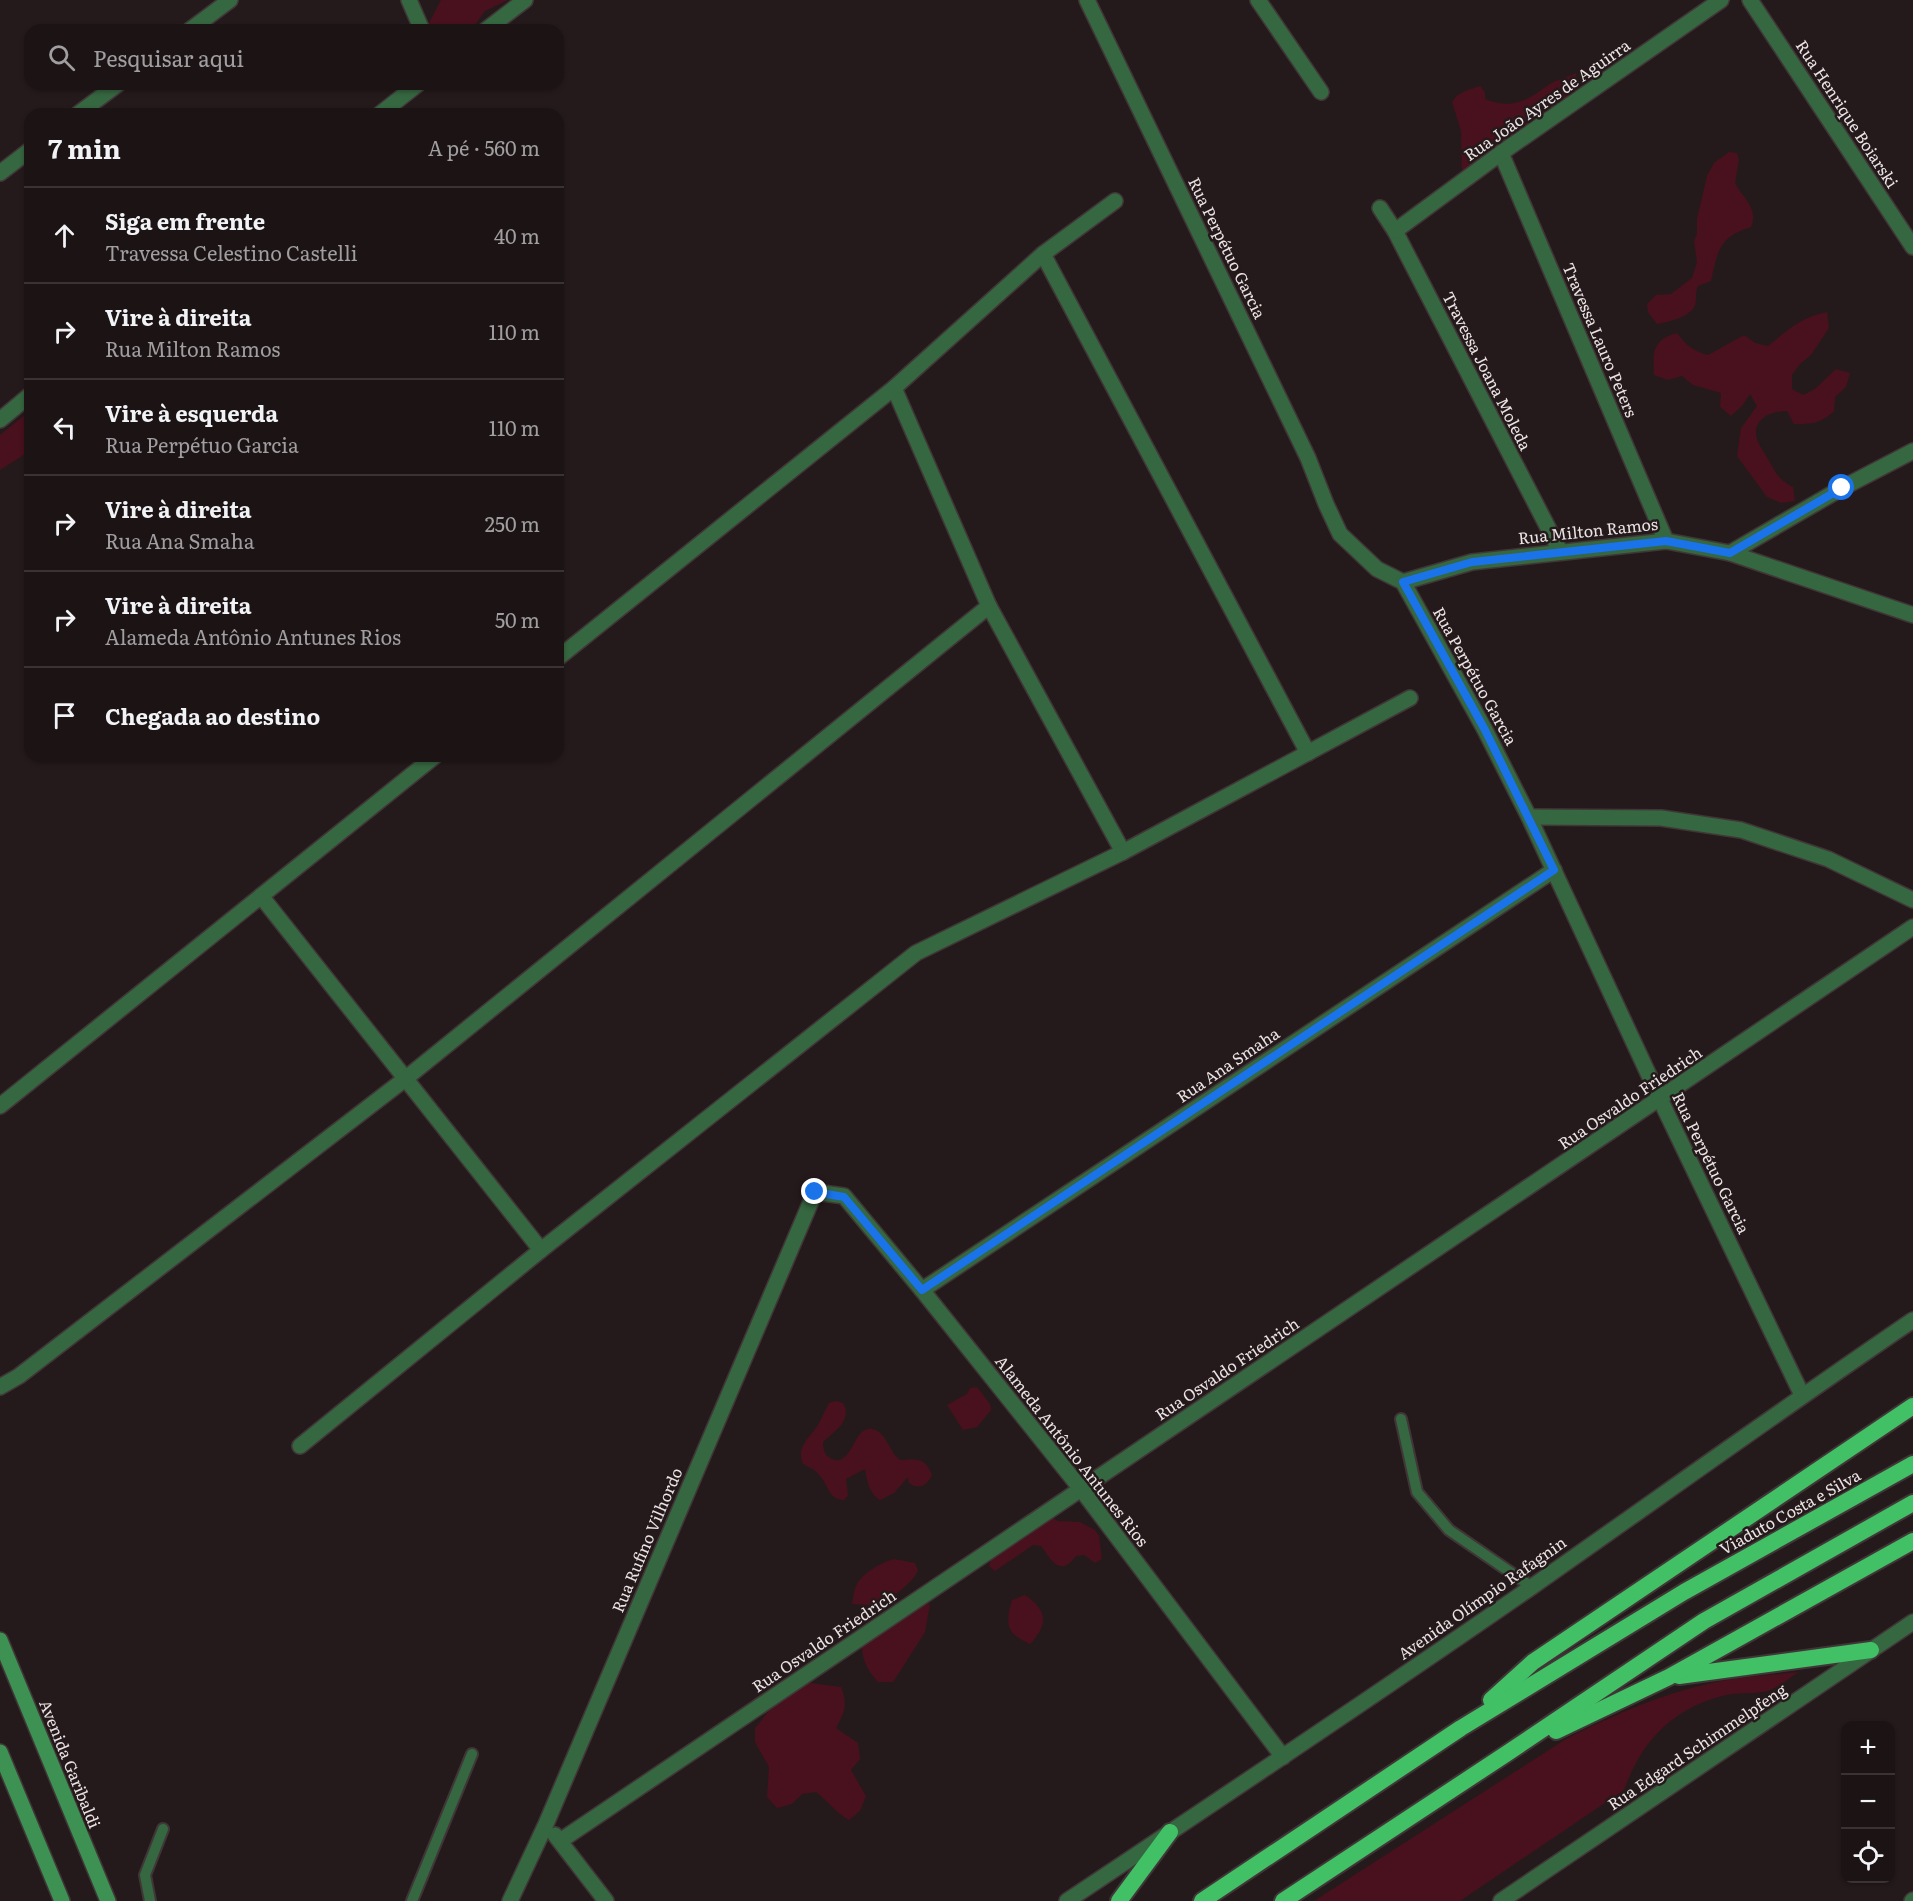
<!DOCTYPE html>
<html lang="pt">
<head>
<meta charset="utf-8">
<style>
	body { margin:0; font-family:Literata,serif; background:#292122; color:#f1f3f6 }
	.controls { position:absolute; right:18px; bottom:18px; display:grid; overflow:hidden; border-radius:12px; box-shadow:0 2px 4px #0004 }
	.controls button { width:54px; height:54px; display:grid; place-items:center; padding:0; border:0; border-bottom:2px solid #3a3334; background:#1c1414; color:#f1f3f6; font:30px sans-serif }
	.stop { position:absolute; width:18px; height:18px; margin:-14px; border:4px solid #1a73e8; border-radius:50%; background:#fff }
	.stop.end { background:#1a73e8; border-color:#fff; box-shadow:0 2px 6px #0008 }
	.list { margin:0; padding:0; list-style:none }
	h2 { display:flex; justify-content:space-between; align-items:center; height:78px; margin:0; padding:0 24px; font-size:26px }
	h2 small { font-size:20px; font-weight:400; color:#a09ea0 }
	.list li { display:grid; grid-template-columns:39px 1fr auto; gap:18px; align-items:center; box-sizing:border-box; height:96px; padding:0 24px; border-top:2px solid #3a3334 }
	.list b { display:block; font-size:22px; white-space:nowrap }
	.list p { margin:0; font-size:20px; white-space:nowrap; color:#a09ea0 }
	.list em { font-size:20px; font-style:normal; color:#a09ea0 }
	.icon { flex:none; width:33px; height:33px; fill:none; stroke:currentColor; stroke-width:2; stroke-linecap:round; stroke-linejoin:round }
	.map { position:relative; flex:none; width:1913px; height:1901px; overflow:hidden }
	.search { position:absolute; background:#1c1414; box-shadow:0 2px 4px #0004; left:24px; top:24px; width:540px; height:66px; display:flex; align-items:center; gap:15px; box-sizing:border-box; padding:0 21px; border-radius:18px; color:#a09ea0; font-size:22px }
	.panel { position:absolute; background:#1c1414; box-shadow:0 2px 4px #0004; left:24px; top:108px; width:540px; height:654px; border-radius:18px }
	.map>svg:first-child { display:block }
</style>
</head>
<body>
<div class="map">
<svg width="1913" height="1901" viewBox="0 0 1913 1901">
	<rect width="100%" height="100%" fill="#251a1b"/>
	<g fill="#49101d">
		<polygon points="441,0 508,0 485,11 471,30 433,30 429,23"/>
		<path d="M1576,73L1577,82L1572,97L1462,176L1461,131L1452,102C1459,91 1468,90 1480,86L1485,92V99C1514,110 1526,101 1550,84C1558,79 1568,77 1576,73Z"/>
		<path d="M1729,152L1737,153L1739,160L1735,183C1743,199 1759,208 1751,227C1719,237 1718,250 1711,281L1698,286C1695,293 1697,299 1695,305C1691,317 1668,322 1657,324L1648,312L1647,304L1656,295L1671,294L1692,278L1697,262L1694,241L1697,234V219L1707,176L1714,163Z"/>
		<path d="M1827,312L1829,328L1811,355L1800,364L1792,375V389L1803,395L1815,389L1836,369L1850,373L1846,387L1835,397L1834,411C1820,424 1812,424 1794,424L1787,411C1774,411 1756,416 1756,433C1756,442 1764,452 1768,459C1776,473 1778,479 1793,487L1795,501L1781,503L1767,497L1737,456L1741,428L1757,406L1750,394L1742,406L1731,416L1720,407L1721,393L1693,385L1682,376L1668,380L1654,375C1653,352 1652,340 1677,333C1686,345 1693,351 1708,355L1744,335L1755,343L1768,346C1789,329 1801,317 1827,312Z"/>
		<polygon points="30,411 30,451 0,470 0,435"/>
		<polygon points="977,1387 990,1404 991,1410 977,1427 963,1430 947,1405 967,1394 970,1388"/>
		<path d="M836,1401L843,1403C853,1420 835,1431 823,1442C823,1448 824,1454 830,1458C846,1468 853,1442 860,1434C863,1431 867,1428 872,1429C887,1432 889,1452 900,1460C916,1459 926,1457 932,1475C927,1486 919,1490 909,1483L908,1477L894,1493L880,1500C869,1493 867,1481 865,1469L846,1479L848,1495L844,1500C828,1499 829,1486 820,1476C816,1470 809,1467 803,1464C796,1446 809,1439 818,1425C822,1418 825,1410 829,1403Z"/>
		<path d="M1045,1514L1058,1521L1080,1522L1095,1530L1099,1536L1102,1559L1095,1563L1084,1555L1076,1556C1060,1578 1051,1560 1041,1546L1033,1545L995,1571L989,1566L991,1559Z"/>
		<path d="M894,1559L915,1563L918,1570C915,1581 889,1601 877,1604C869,1606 859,1604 852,1604C853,1598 854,1590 857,1584C863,1573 882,1562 894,1559Z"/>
		<path d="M1025,1595C1047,1610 1049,1624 1030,1644C1006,1634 1005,1623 1012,1600Z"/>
		<path d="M930,1604L925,1632L893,1682H878C867,1670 862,1660 862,1644L903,1607Z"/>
		<path d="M1799,1672C1789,1678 1774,1691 1763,1692C1749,1694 1736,1692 1722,1696C1672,1709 1641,1742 1624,1790L1460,1901H1314L1566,1739C1615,1714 1666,1692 1721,1681C1746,1676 1773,1675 1799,1672Z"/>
		<path d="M811,1683L841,1687C848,1705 845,1711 836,1728L858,1743L860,1759L851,1770L866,1796L860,1811L849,1820C836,1813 828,1801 816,1792L802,1794L792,1804L777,1808L767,1797L769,1767L755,1742V1728C773,1707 783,1688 811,1683Z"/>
	</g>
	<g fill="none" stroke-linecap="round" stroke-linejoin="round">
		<g stroke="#413637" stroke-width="14">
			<g id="service">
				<polyline points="1401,1419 1417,1492 1449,1530 1532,1587"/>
				<polyline points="150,1901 145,1875 163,1829"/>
				<polyline points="412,1901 472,1754"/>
			</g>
		</g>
		<g stroke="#413637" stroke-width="18">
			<g id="minor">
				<polyline points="409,0 422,30"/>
				<polyline points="1087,0 1308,458 1326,504 1340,534 1377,569 1403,582 1485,730 1529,817 1660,1099 1802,1395"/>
				<polyline points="1258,0 1321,92"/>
				<polyline points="1750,0 1913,247"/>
				<polyline points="190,30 230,0"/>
				<polyline points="486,30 525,0"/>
				<polyline points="78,114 118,84"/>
				<polyline points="380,114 418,84"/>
				<polyline points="1501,153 1666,541"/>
				<polyline points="0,173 30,150"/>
				<polyline points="1380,208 1395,231 1560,551"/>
				<polyline points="1395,231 1501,153 1721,0"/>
				<polyline points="1043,254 1308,753"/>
				<polyline points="894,388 989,606 1123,852"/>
				<polyline points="0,420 30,395"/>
				<polyline points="1730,553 1842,488 1913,451"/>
				<polyline points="1403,582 1472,562 1666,541 1730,553 1913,615"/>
				<polyline points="558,658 894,388 1043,254 1115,201"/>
				<polyline points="1529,817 1661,818 1741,830 1828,859 1913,900"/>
				<polyline points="261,896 541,1250"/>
				<polyline points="0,1106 435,756"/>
				<polyline points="922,1290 1554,870"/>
				<polyline points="0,1387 19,1376 405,1079 989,606"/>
				<polyline points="300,1446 541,1250 916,953 1123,852 1410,698"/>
				<polyline points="555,1835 606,1901"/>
				<polyline points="560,1841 1913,927"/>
				<polyline points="510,1901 546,1824 815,1192 844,1196 922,1290 1081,1489 1283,1757"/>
				<polyline points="1501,1901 1913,1622"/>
				<polyline points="1912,1901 1913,1900"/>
			</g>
		</g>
		<g stroke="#413637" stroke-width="18">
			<path id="tertiary" d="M1067,1901C1223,1797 1379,1693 1533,1586C1660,1497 1785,1407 1913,1320"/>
		</g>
		<g stroke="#413637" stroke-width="18">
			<g id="secondary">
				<polyline points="0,1640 108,1901"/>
				<polyline points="0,1752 62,1901"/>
			</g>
		</g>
		<g stroke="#413637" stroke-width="20">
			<g id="trunk">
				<polyline points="1679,1676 1871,1650"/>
				<polyline points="1491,1700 1533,1662 1913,1406"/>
				<polyline points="1556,1731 1669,1677 1913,1541"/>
				<polyline points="1119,1901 1170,1832"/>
				<polyline points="1202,1901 1461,1728 1684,1592 1913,1464"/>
				<polyline points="1283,1901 1506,1754 1704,1621 1913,1503"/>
			</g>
		</g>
		<use href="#service" stroke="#356740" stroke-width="10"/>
		<use href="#minor" stroke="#356740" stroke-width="15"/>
		<use href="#tertiary" stroke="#356740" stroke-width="15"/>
		<use href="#secondary" stroke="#3d9153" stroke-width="15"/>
		<use href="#trunk" stroke="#41c066" stroke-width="16"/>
	</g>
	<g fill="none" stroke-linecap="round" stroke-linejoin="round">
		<polyline stroke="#1a73e8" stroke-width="8" points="815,1192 844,1197 922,1290 1554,870 1485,730 1403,582 1472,562 1666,541 1730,553 1842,488"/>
	</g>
	<g text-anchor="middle" stroke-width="5" stroke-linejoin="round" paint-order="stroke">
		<g font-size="16" fill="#ebe3e4" stroke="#251a1b">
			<text transform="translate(1547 100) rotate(-35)" y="6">Rua João Ayres de Aguirra</text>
			<text transform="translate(1847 114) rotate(57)" y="6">Rua Henrique Boiarski</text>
			<text transform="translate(1227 248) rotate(64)" y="6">Rua Perpétuo Garcia</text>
			<text transform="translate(1600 340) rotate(67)" y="6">Travessa Lauro Peters</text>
			<text transform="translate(1487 371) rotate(63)" y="6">Travessa Joana Moleda</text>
			<text transform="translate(1588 531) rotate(-6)" y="6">Rua Milton Ramos</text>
			<text transform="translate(1475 676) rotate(61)" y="6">Rua Perpétuo Garcia</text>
			<text transform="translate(1228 1065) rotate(-34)" y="6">Rua Ana Smaha</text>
			<text transform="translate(1630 1098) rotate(-34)" y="6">Rua Osvaldo Friedrich</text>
			<text transform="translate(1711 1163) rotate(64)" y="6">Rua Perpétuo Garcia</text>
			<text transform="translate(1227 1369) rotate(-34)" y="6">Rua Osvaldo Friedrich</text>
			<text transform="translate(1072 1451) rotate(52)" y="6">Alameda Antônio Antunes Rios</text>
			<text transform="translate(1790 1512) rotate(-29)" y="6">Viaduto Costa e Silva</text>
			<text transform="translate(647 1540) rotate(-67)" y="6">Rua Rufino Vilhordo</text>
			<text transform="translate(1482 1598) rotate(-35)" y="6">Avenida Olímpio Rafagnin</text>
			<text transform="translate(824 1641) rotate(-34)" y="6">Rua Osvaldo Friedrich</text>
			<text transform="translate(1697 1747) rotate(-34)" y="6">Rua Edgard Schimmelpfeng</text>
			<text transform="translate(70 1764) rotate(68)" y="6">Avenida Garibaldi</text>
		</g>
	</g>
</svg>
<div class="controls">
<button>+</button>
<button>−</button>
<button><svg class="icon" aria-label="locate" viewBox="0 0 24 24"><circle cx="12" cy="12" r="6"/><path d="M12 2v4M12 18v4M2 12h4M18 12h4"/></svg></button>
</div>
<div class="stop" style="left:1842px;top:488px"></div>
<div class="stop end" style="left:815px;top:1192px"></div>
<div class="search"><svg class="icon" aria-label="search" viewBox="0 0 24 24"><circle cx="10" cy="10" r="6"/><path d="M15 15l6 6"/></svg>Pesquisar aqui</div>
<section class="panel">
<h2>7 min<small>A pé · 560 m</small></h2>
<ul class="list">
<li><svg class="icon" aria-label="ahead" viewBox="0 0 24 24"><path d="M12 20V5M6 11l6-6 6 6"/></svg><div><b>Siga em frente</b><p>Travessa Celestino Castelli</p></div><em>40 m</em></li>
<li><svg class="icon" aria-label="right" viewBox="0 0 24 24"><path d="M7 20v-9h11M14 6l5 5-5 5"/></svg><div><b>Vire à direita</b><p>Rua Milton Ramos</p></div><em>110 m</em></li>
<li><svg class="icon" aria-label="left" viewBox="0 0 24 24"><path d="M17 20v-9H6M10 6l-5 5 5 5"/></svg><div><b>Vire à esquerda</b><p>Rua Perpétuo Garcia</p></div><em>110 m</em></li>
<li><svg class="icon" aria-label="right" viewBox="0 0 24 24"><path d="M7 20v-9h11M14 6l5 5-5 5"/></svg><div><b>Vire à direita</b><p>Rua Ana Smaha</p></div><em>250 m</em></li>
<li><svg class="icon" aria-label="right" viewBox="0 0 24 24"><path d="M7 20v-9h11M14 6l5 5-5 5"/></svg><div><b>Vire à direita</b><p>Alameda Antônio Antunes Rios</p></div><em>50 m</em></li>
<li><svg class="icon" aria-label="arrive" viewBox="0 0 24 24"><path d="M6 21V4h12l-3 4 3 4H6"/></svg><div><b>Chegada ao destino</b></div></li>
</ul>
</section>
</div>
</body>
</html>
